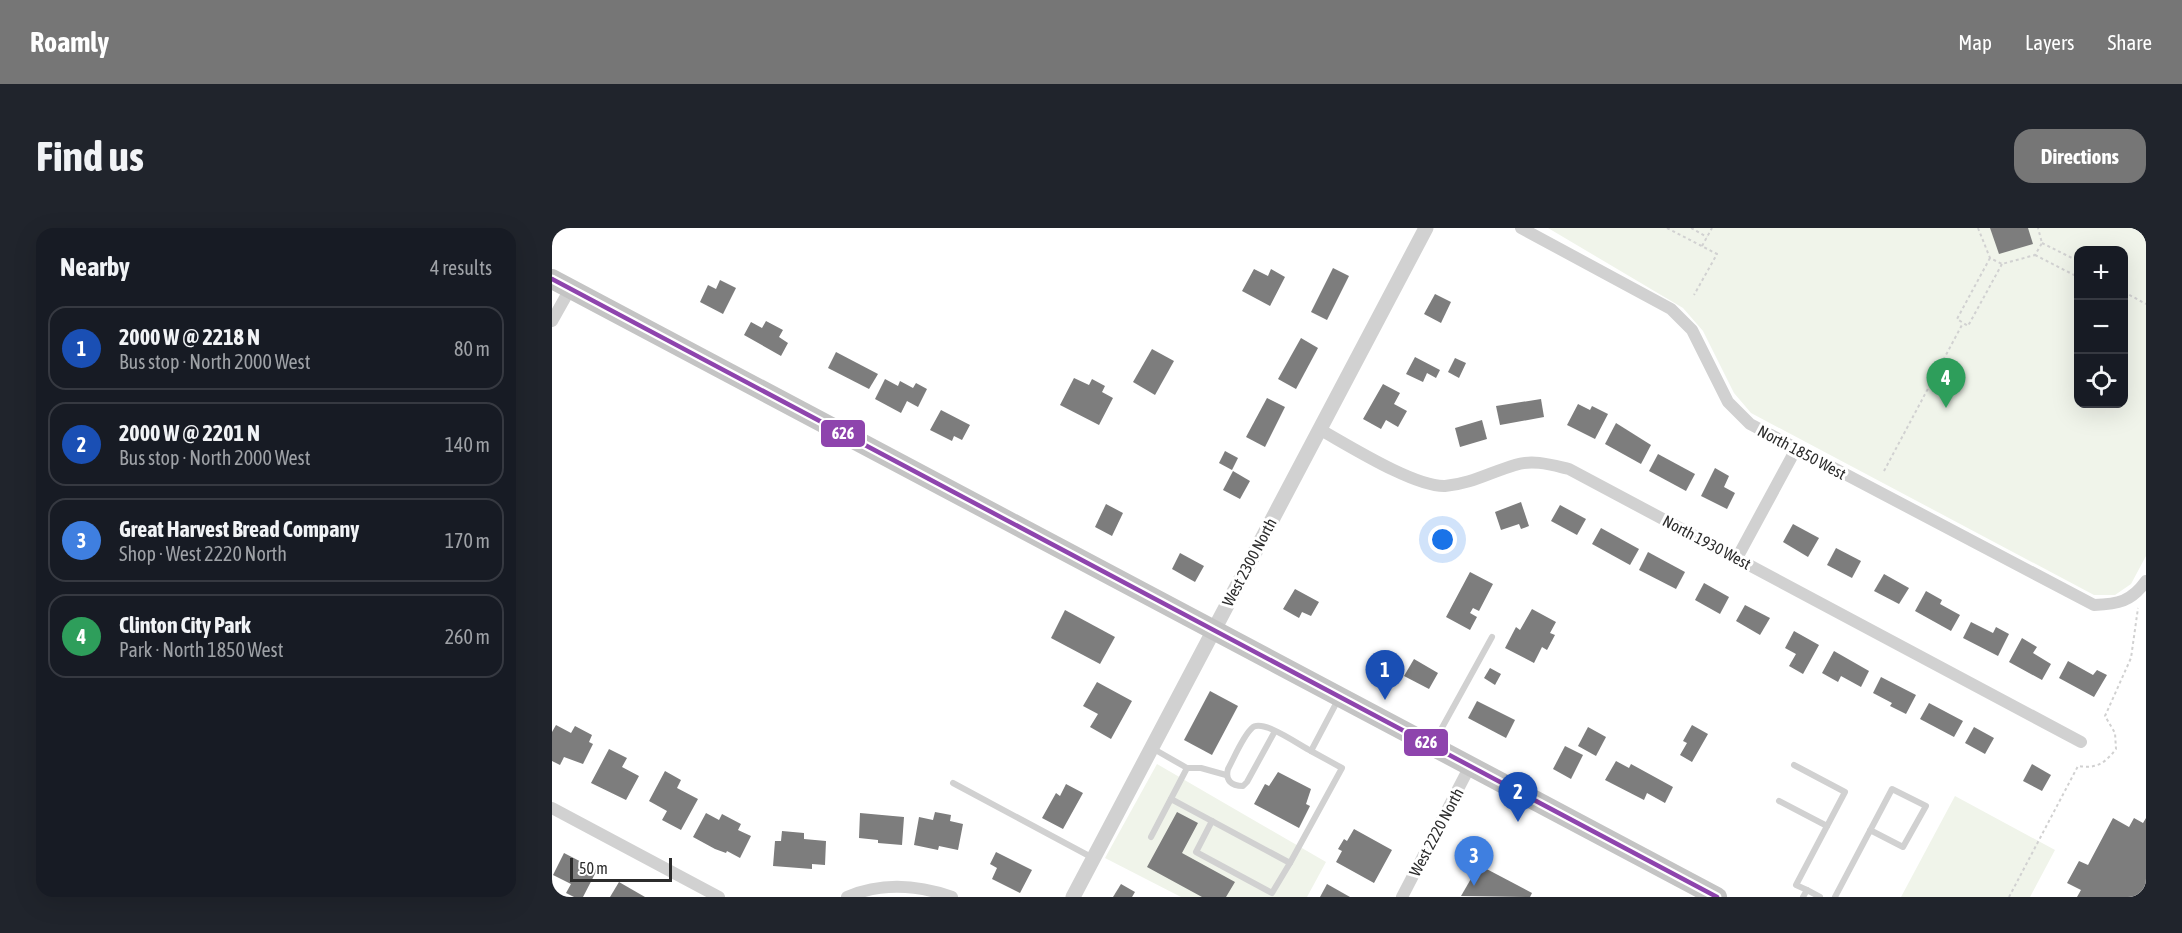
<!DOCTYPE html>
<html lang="en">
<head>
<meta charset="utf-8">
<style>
	body { margin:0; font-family:"Asap Condensed",sans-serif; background:#20242c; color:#f1f3f6 }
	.controls { position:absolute; right:18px; top:18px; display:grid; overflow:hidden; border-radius:12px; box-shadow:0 6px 24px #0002 }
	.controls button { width:54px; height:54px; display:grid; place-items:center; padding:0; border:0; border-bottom:2px solid #363941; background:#171b24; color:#f1f3f6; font:30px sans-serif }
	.scale { position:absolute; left:18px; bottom:15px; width:102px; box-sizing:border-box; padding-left:6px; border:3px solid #2c2c2c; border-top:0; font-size:16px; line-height:21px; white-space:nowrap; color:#2c2c2c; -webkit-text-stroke:4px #fff; paint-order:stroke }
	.you { position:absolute; left:891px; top:312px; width:21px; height:21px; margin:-15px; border:4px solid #fff; border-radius:50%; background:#1a73e8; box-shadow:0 0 0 9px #1a73e833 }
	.badge { display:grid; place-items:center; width:39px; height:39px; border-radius:50%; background:#767676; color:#fff; font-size:20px; font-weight:700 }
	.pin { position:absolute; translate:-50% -50px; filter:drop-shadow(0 2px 3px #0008) }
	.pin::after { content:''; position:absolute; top:32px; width:21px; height:18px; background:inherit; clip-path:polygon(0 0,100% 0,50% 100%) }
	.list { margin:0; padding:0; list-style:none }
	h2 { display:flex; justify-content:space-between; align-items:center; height:78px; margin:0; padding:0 24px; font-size:26px }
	h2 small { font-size:20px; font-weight:400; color:#9ea1a6 }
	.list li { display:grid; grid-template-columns:39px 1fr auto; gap:18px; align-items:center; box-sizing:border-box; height:84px; margin:0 12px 12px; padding:0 12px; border:2px solid #363941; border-radius:18px }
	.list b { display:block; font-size:22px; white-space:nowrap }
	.list p { margin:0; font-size:20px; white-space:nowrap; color:#9ea1a6 }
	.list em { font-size:20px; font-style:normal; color:#9ea1a6 }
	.icon { flex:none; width:33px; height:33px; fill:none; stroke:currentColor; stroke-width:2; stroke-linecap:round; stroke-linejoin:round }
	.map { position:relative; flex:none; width:1594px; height:669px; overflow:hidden; border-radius:18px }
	header { display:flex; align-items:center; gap:36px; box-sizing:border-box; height:84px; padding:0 30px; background:#767676; color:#fff }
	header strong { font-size:28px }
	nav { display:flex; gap:33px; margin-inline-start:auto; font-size:21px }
	.intro { display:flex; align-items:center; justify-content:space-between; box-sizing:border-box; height:144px; padding:0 36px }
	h1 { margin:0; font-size:42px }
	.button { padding:15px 27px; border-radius:18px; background:#767676; color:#fff; font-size:21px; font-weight:700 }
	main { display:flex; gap:36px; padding:0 36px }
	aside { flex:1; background:#171b24; border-radius:18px; box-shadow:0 6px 24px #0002 }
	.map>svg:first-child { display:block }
</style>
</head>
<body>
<header>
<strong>Roamly</strong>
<nav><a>Map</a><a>Layers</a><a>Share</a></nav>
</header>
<div class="intro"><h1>Find us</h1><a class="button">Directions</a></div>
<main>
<aside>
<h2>Nearby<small>4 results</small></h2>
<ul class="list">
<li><span class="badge" style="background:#1a4fb4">1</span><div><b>2000 W @ 2218 N</b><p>Bus stop · North 2000 West</p></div><em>80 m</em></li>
<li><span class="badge" style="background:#1a4fb4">2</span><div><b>2000 W @ 2201 N</b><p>Bus stop · North 2000 West</p></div><em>140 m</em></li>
<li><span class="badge" style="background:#3f7fe0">3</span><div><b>Great Harvest Bread Company</b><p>Shop · West 2220 North</p></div><em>170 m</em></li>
<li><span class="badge" style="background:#2e9e5b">4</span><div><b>Clinton City Park</b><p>Park · North 1850 West</p></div><em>260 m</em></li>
</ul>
</aside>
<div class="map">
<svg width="1594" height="669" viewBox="0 0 1594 669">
	<rect width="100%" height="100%" fill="#fff"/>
	<g fill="#f0f4ea" fill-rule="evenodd">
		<path d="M996,0H1594V328L1579,356L1563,367H1542L1199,185L1182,165L1151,103L1131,80ZM1526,22H1572V176H1526Z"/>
		<polygon points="605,536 774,634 755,669 629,669 553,630"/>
		<polygon points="1403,568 1503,622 1478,669 1349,669"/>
	</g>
	<g fill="#7d7d7d">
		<polygon points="1438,0 1476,0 1481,16 1447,26"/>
		<polygon points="781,40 797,48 775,92 759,84"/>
		<polygon points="702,41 716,48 719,41 733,49 718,78 690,63"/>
		<polygon points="168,52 184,60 171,86 148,74 156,57 164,61"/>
		<polygon points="883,66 899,74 889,95 872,86"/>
		<polygon points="214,93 231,102 227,109 236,115 229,128 192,107 199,94 210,100"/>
		<polygon points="749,110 766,120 744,161 726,151"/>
		<polygon points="600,121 622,133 603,167 581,154"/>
		<polygon points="284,124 326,146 317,161 276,140"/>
		<polygon points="863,129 888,142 884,150 875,145 871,154 854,146"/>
		<polygon points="903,130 914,135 907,150 896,144"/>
		<polygon points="522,150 537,157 540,151 553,158 550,164 561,170 547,197 508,177"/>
		<polygon points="333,151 346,158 348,153 361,160 364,155 375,161 366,179 355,173 349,185 323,171"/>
		<polygon points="831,156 848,165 842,176 855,183 846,199 834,192 829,201 811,191"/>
		<polygon points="715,170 733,179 713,219 694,209"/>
		<polygon points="989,171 992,189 948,197 944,178"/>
		<polygon points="1026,176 1038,182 1040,178 1056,186 1043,211 1015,197"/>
		<polygon points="389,182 418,197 410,212 402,208 400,213 378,202"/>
		<polygon points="930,192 935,211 908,219 903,200"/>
		<polygon points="1064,195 1099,217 1089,236 1053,216"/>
		<polygon points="673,223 686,230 680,242 667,235"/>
		<polygon points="1106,226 1143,246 1134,263 1097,243"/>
		<polygon points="1163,240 1177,248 1172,259 1183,265 1175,281 1149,268"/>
		<polygon points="681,243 698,253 688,271 671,262"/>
		<polygon points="969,274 977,298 969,301 967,296 949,302 943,284"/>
		<polygon points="554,276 571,285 560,308 543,299"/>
		<polygon points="1008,277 1034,291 1025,307 999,293"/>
		<polygon points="1241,296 1267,310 1256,329 1231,314"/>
		<polygon points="1049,300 1087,321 1078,337 1040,316"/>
		<polygon points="1284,320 1309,333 1300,350 1275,337"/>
		<polygon points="1096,324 1133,344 1124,361 1087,342"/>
		<polygon points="628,325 652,338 643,354 620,341"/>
		<polygon points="918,344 941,356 927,383 921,380 918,385 925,389 918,402 894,389"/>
		<polygon points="1332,346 1357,360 1347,376 1322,363"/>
		<polygon points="1152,355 1177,369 1168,386 1143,372"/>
		<polygon points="743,361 767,374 759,388 750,384 747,390 731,381"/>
		<polygon points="1374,363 1390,372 1388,376 1408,387 1399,403 1363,383"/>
		<polygon points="1193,377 1218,390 1208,407 1184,393"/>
		<polygon points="980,381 1004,394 998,405 1003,407 995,422 990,419 982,435 953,420 964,399 968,402"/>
		<polygon points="513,382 563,409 548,436 499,410"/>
		<polygon points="1419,394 1441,405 1444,399 1457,406 1446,428 1411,410"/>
		<polygon points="1242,403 1267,417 1251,446 1237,438 1244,426 1233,420"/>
		<polygon points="1470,410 1485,419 1481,425 1499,436 1490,452 1457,434"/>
		<polygon points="1282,423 1317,443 1309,459 1289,448 1286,454 1270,445"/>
		<polygon points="862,431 886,445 877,461 852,448"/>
		<polygon points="1516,433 1541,447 1545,442 1555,447 1542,469 1507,450"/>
		<polygon points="938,440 949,446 943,457 932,450"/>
		<polygon points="1329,449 1364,467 1354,486 1338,478 1340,475 1321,465"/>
		<polygon points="545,454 580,473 559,511 538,499 546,486 531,478"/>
		<polygon points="658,463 686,478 660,527 632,512"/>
		<polygon points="925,473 963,492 954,510 916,490"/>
		<polygon points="1377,475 1411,493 1402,509 1368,491"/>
		<polygon points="4,497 19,505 23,498 40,507 37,514 41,516 31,536 12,529 8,537 0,533 0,504"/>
		<polygon points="1140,497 1156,506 1140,534 1128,527 1135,515 1131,513"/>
		<polygon points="1036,499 1054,509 1044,528 1026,518"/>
		<polygon points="1422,499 1442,510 1433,526 1413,515"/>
		<polygon points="1013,518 1031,527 1019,551 1001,541"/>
		<polygon points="57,521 75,530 70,539 87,548 74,572 39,555"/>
		<polygon points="1064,533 1077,540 1079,536 1121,559 1113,575 1095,565 1092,572 1053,552"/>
		<polygon points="1480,536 1499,547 1490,563 1471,553"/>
		<polygon points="113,543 129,552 125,560 146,571 129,602 110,592 115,583 97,573"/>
		<polygon points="726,544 759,561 754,576 758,578 747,600 702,576 713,556 717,558"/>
		<polygon points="514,556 531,565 511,601 490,590 504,565 508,568"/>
		<polygon points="383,584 399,587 398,593 411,596 406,622 387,618 386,622 362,617 367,589 381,592"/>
		<polygon points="625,584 646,595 630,625 683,654 674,669 650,669 595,639"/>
		<polygon points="154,585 167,592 170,586 189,596 186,602 199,608 188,630 175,623 174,625 163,621 141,609"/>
		<polygon points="308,585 352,589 350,617 326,615 326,612 307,610"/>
		<polygon points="1561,590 1577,599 1582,590 1591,595 1594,590 1594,669 1525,669 1529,662 1515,655 1527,633 1536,637"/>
		<polygon points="802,601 840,622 822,655 784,634 790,623 786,621 792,611 795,613"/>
		<polygon points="230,603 252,605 252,611 274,613 273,637 260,636 260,641 221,638 223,613 229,613"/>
		<polygon points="444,624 480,642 468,665 440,651 445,640 438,636"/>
		<polygon points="12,625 45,642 31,669 22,669 14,665 19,656 1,647"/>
		<polygon points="927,637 980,665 978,669 909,668"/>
		<polygon points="67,654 93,669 58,669"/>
		<polygon points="569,656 583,664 580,669 561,669"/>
		<polygon points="775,656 798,669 768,669"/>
	</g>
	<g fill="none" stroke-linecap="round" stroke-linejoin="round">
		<g stroke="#d1d1d1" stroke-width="2" stroke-dasharray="3 3" stroke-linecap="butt">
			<polyline points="1115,0 1165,26 1142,67"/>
			<polyline points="1139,0 1155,9"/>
			<polyline points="1426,0 1438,30 1450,36 1483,27 1490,15 1486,0"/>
			<polyline points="1490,15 1526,33"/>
			<polyline points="1150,18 1160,0"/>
			<polyline points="1483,27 1526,49"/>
			<polyline points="1438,30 1405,91 1416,98 1450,36"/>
			<polyline points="1572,64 1594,76"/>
			<polyline points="1332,243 1411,95"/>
			<path d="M1457,669L1526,538C1545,541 1553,535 1564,521L1563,505L1553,488L1579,430L1586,380"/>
		</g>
		<g stroke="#d1d1d1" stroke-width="6">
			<path d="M723,503L695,554L691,558C679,558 673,552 676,541C682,530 691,508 700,500C710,490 747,517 759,523"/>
			<polyline points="881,516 940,409"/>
			<polyline points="1242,537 1293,564 1244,657 1255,662 1251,669"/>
			<polyline points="635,540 649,540 674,547"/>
			<polyline points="401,555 541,630"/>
			<polyline points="619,571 738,635 790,540 759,523 787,470"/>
			<polyline points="1227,573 1275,598"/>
			<polyline points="660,593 644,624 720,665 738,635"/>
			<polyline points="599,609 635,540 600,520"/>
			<polyline points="1255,662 1268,669"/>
			<polyline points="1283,669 1340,561 1374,578 1351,619 1318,602"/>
		</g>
		<g stroke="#d1d1d1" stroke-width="12">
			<path d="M969,0L1119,81L1140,102L1176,174L1198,196L1542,377C1566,376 1579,374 1594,353"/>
			<polyline points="0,93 18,61"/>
			<path d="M767,201C796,217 862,259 893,258C919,256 939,244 963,237C981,231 1000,237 1017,241L1529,514"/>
			<polyline points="1185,330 1244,221"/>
			<polyline points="0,580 167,669"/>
			<path d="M295,669C330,654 366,657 400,669"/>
			<polyline points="850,669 918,538"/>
		</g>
		<polyline stroke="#d1d1d1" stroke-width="15" points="521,669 874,0"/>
		<polyline stroke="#c4c4c4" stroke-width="20" points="0,51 1165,669"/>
		<g stroke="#fff" stroke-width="9">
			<polyline id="bus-1" points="0,51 1165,669"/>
		</g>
		<use href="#bus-1" stroke="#8e44ad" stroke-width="4.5"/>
	</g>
	<g text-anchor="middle" stroke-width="6" stroke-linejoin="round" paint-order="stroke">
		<g font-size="16" fill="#2c2c2c" stroke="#fff">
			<text transform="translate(1250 224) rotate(28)" y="6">North 1850 West</text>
			<text transform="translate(1155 314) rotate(28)" y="6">North 1930 West</text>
			<text transform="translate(697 334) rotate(-62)" y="6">West 2300 North</text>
			<text transform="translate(884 604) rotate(-62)" y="6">West 2220 North</text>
		</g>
	</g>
	<g stroke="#fff" stroke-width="2">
		<rect x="268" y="191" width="46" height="29" rx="6" fill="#8e44ad"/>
		<rect x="851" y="500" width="46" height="29" rx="6" fill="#8e44ad"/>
	</g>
	<g font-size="16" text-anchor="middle" font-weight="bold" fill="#fff">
		<text x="291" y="211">626</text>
		<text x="874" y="520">626</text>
	</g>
</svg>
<div class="controls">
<button>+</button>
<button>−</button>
<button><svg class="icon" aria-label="locate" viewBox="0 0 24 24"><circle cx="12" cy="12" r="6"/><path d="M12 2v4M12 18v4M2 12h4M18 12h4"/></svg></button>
</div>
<div class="scale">50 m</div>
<div class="you"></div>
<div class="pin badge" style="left:833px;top:472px;background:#1a4fb4">1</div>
<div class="pin badge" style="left:966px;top:594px;background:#1a4fb4">2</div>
<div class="pin badge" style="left:922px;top:658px;background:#3f7fe0">3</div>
<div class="pin badge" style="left:1394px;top:180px;background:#2e9e5b">4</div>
</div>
</main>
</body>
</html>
